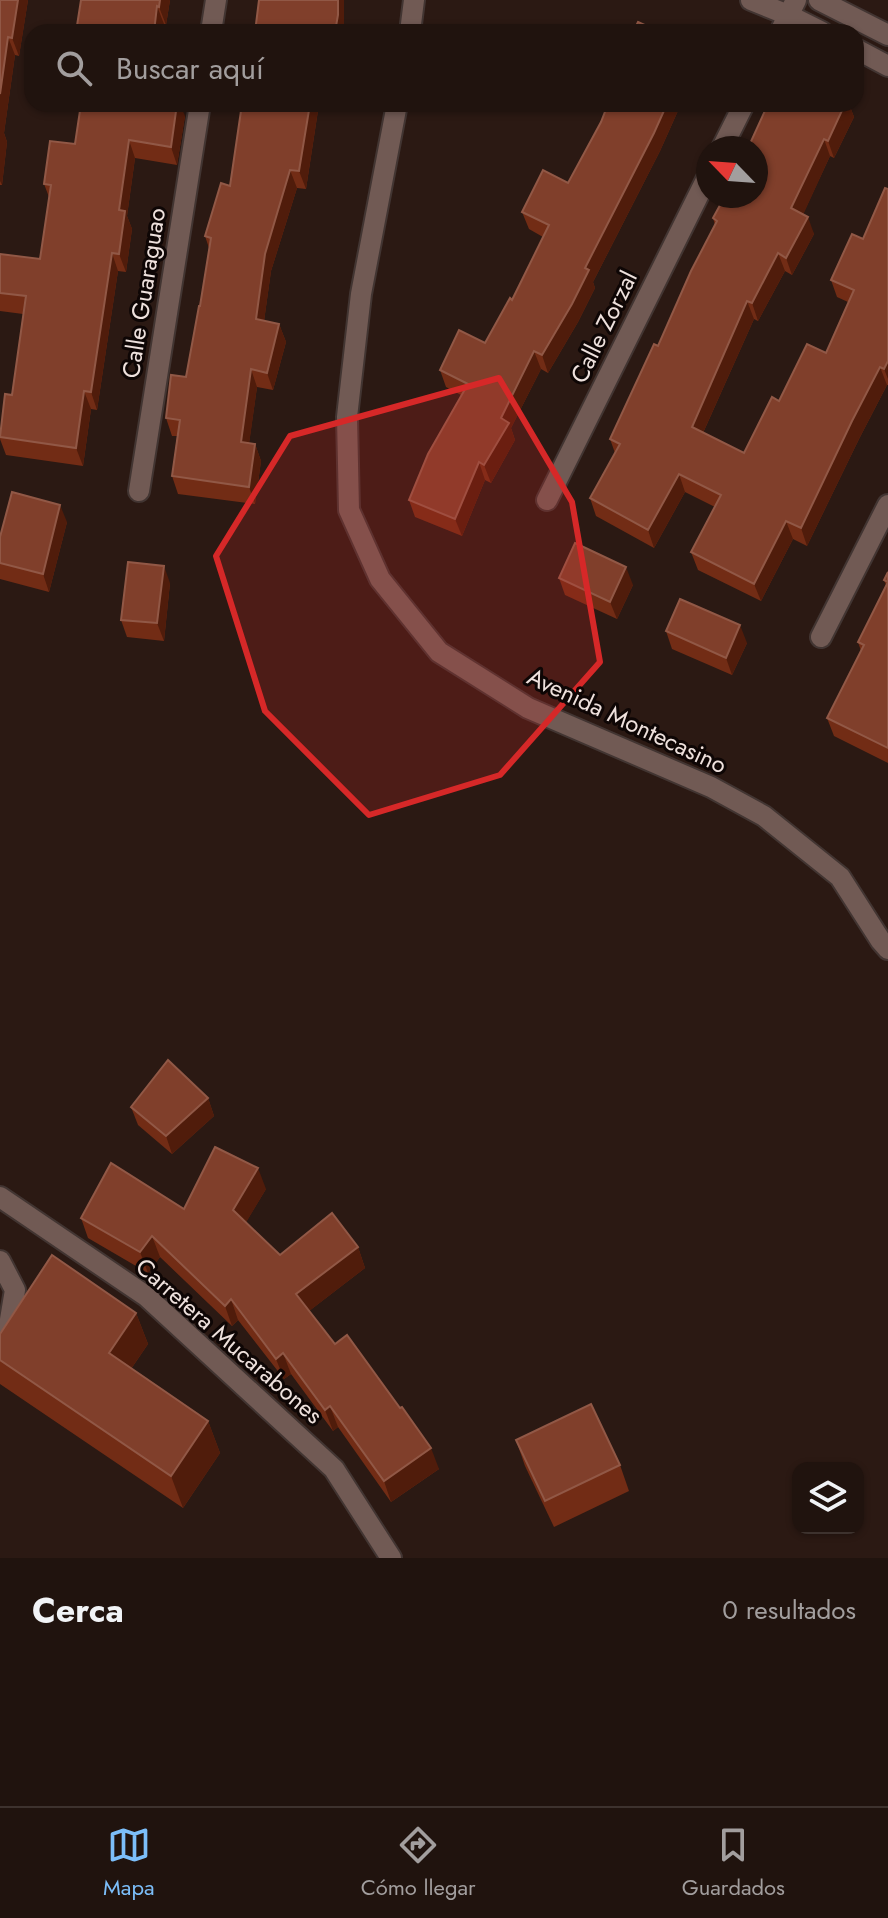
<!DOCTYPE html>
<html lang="es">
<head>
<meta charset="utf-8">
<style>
	body { margin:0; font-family:Jost,sans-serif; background:#281c17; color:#f1f3f6 }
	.controls { position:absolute; right:24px; bottom:24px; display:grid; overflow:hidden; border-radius:16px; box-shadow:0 2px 6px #0004 }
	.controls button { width:72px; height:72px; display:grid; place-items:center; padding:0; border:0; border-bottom:2px solid #3d322e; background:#20130e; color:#f1f3f6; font:40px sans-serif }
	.compass { position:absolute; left:696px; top:136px; width:72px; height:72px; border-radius:50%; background:#20130e; box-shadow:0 2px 6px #0004; rotate:295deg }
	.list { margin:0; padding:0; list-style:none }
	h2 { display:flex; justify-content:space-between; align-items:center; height:104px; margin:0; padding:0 32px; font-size:34px }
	h2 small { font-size:26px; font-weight:400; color:#a29e9e }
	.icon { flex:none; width:44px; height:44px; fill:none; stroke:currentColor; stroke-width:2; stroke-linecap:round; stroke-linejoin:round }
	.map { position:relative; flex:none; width:888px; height:1558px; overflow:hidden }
	.search { position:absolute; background:#20130e; box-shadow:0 2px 6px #0004; left:24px; right:24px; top:24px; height:88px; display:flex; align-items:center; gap:20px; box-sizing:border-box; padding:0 28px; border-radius:24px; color:#a29e9e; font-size:30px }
	.sheet { height:248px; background:#20130e }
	nav { display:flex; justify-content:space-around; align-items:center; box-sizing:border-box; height:112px; border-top:2px solid #3d322e; background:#20130e; font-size:22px; color:#a29e9e }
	nav a { display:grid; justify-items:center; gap:4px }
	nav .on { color:#7cbef9 }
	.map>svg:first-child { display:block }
</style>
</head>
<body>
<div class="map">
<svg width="888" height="1558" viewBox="0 0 888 1558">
	<rect width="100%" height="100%" fill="#2b1913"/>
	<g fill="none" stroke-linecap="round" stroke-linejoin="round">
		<g stroke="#423532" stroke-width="24">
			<g id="minor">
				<polyline points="751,0 788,15 822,32"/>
				<polyline points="819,0 888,35"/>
				<polyline points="211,32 216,0"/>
				<polyline points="780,32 796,0"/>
				<polyline points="856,49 888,66"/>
				<polyline points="722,148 744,104"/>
				<polyline points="139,491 200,104"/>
				<polyline points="547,500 708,176"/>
				<polyline points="821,637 888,505"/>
				<polyline points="0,1261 15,1290 4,1355 0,1359"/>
			</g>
		</g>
		<g stroke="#423532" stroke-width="24">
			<g id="tertiary">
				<polyline points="410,32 414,0"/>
				<polyline points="397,104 361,294 347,417 349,510 380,579 439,652 528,708 711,787 764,816 840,877 881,941 888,949"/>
				<polyline points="0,1197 146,1296 334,1469 391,1558"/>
			</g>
		</g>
		<use href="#minor" stroke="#715a54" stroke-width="20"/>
		<use href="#tertiary" stroke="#715a54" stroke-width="20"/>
	</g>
	<g fill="#722c15">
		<polygon points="0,0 28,0 19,56 15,55 4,133 7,142 2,185 0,185"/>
		<polygon points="170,0 166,25 164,24 163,32 76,32"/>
		<polygon points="236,104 319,104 306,189 297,188 271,271 264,321 279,324 286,342 273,390 257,387 249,443 255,444 261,461 255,504 178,494 172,476 177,436 172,436 166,418 186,377 200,306 209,248 205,236 230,186 241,115"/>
		<polygon points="608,104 681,104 660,151 593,282 595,288 578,322 548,373 541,369 511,428 515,440 491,483 485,480 462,536 415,517 409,500 461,395 446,387 440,370 485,343 512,300 543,237 529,229 522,212 568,183 601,122"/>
		<polygon points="768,104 849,104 854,117 834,158 830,156 803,214 814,234 792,275 785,271 758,321 754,319 703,433 744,453 779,401 826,353 848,302 837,297 831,280 863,239 888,189 888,385 887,385 859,439 807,546 793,539 761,601 698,570 691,552 715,507 685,492 654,548 596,516 590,498 615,453 610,439 658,346 715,225 713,218 756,196"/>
		<polygon points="185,116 177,165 135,158 127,216 132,229 126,272 118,271 97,410 91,409 83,466 6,455 0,439 0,433 12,395 23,314 0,311 0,254 40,259 49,197 44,184 75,144"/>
		<polygon points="67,522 49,592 0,579 0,537"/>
		<polygon points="888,572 888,763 834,736 827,718 861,651 858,642 886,585 884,580"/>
		<polygon points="559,578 633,585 617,619 565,595"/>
		<polygon points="170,583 164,641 127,637 121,620"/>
		<polygon points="666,631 747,643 732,675 672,649"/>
		<polygon points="208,1098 214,1116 172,1154 138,1125 131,1107"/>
		<polygon points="266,1189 246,1222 280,1255 358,1247 365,1268 309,1311 335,1344 439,1469 391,1502 338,1427 333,1431 291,1374 284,1379 238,1320 232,1326 160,1257 148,1273 88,1238 81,1218 184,1209"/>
		<polygon points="136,1313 148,1344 131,1369 208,1421 220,1453 183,1508 0,1384 0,1334"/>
		<polygon points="516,1440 620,1465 629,1491 554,1527 525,1466"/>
	</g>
	<g fill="#501c0b">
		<polygon points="18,0 28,0 19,56 12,38"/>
		<polygon points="160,0 170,0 166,25 159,7"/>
		<polygon points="338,0 344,0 344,32 335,32"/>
		<polygon points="157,6 164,24 163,32 154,32"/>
		<polygon points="8,37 15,55 4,133 7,142 2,185 0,181 0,94"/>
		<polygon points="177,104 180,104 185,116 177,165 171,147"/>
		<polygon points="310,104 319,104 306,189 299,171"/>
		<polygon points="667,104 681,104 660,151 593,282 595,288 578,322 548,373 542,355"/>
		<polygon points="845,104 849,104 854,117 834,158 828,141"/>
		<polygon points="824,139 830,156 798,226 791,208"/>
		<polygon points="129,140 135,158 127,216 132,229 126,272 119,254 119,210"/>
		<polygon points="290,170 297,188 271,271 262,336 256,319 265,254"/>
		<polygon points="808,217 814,234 792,275 786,258"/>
		<polygon points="112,253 118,271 97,410 91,392"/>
		<polygon points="778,253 785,271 758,321 752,303"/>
		<polygon points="747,301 754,319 698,444 692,427"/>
		<polygon points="279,324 286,342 273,390 267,373"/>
		<polygon points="534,351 541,369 511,428 515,440 491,483 484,465 501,418"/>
		<polygon points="888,361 888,379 884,369"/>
		<polygon points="880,367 887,385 859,439 807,546 801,528 852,421"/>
		<polygon points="251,369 257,387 247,459 241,442"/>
		<polygon points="84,391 91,409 83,466 76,448"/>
		<polygon points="255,444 261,461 255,504 249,487"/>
		<polygon points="479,462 485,480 462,536 455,519"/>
		<polygon points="679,474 685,492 654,548 648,530"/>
		<polygon points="60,505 67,522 49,592 43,574"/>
		<polygon points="786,521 793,539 761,601 754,584"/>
		<polygon points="164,566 170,583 164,641 157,623"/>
		<polygon points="626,567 633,585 617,619 610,602"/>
		<polygon points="740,625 747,643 732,675 726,658"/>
		<polygon points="208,1098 214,1116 172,1154 166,1136"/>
		<polygon points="258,1168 266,1189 241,1231 233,1210"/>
		<polygon points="152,1236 160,1257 148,1273 140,1252"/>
		<polygon points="358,1247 365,1268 304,1315 296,1294"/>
		<polygon points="231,1299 238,1320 232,1326 225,1306"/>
		<polygon points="136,1313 148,1344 120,1385 109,1353"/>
		<polygon points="283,1353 291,1374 284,1379 276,1359"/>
		<polygon points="330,1406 338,1427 333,1431 325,1410"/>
		<polygon points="208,1421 220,1453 183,1508 171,1476"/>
		<polygon points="431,1448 439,1469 391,1502 384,1481"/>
	</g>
	<g fill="#803f2b" stroke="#915846" stroke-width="2">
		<polygon points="0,0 18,0 12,38 8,37 0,94"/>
		<polygon points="81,0 160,0 159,7 157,6 154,32 76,32"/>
		<polygon points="259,0 338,0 338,15 335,32 255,32"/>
		<polygon points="638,22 660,32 633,32"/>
		<polygon points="81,104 177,104 171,147 129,140 119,210 125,211 119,254 112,253 91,392 84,391 76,448 0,437 5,394 12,395 26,296 0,293 0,254 40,259 51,185 44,184 50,141 75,144"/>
		<polygon points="242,104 310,104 299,171 290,170 265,254 256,319 279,324 267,373 251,369 241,442 255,444 249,487 172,476 180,420 166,418 171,375 186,377 199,306 200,306 211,238 205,236 221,183 230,186"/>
		<polygon points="608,104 667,104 654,133 585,268 589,270 572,304 542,355 534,351 501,418 509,423 484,465 479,462 455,519 409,500 428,454 468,384 440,370 459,330 485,343 510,298 512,300 549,225 522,212 543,170 568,183 601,122"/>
		<polygon points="768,104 845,104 828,141 824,139 791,208 808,217 786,258 778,253 752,303 747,301 692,427 744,453 772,397 779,401 807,344 826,353 854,290 831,280 852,234 863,239 885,188 888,189 888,361 884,369 880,367 852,421 801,528 786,521 754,584 691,552 721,495 679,474 648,530 590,498 620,444 610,439 654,344 658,346 691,271 717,221 713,218 725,196 756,196 756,148 748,148"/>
		<polygon points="12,492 60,505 43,574 0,563 0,537"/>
		<polygon points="575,543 626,567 610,602 559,578"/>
		<polygon points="128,562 164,566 157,623 121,620"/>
		<polygon points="888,572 888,748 827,718 864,645 858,642 888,582 884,580"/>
		<polygon points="680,599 740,625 726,658 666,631"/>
		<polygon points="168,1060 208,1098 166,1136 131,1107"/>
		<polygon points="215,1147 258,1168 233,1210 280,1255 332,1213 358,1247 296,1294 335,1344 347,1335 400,1408 402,1407 431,1448 384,1481 330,1406 325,1410 283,1353 276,1359 231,1299 225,1306 152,1236 140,1252 81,1218 111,1163 184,1209"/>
		<polygon points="52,1255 136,1313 109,1353 208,1421 171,1476 0,1360 0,1334"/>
		<polygon points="591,1404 620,1465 545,1501 516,1440"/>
	</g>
	<path fill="#d62828" fill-opacity="0.2" stroke="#d62828" stroke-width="6" stroke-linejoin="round" d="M499,378L572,502L600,662L500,775L369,815L265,711L216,556L290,436Z"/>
	<g text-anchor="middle" stroke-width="6" stroke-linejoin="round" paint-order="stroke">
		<g font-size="24" fill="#eee1dd" stroke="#0e0605">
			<text transform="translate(144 293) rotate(-81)" y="8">Calle Guaraguao</text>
			<text transform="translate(604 327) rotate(-64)" y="8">Calle Zorzal</text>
			<text transform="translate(627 721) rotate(25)" y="8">Avenida Montecasino</text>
			<text transform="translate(229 1341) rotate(41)" y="8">Carretera Mucarabones</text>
		</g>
	</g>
</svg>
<div class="controls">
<button><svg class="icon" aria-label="layers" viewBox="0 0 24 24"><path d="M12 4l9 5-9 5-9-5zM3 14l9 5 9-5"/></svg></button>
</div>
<svg class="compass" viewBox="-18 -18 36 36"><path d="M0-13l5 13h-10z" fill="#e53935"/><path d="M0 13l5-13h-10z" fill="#a29e9e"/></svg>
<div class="search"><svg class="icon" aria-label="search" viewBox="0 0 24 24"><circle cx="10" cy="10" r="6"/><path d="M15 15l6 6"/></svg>Buscar aquí</div>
</div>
<section class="sheet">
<h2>Cerca<small>0 resultados</small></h2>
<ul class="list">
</ul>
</section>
<nav>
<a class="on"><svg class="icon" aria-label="map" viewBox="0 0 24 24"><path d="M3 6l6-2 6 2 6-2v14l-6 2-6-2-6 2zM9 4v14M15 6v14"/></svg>Mapa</a>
<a><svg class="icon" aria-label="directions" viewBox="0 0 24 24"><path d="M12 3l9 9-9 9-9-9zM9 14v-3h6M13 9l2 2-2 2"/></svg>Cómo llegar</a>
<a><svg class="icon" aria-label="saved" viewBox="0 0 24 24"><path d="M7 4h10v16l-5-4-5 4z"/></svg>Guardados</a>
</nav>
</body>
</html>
